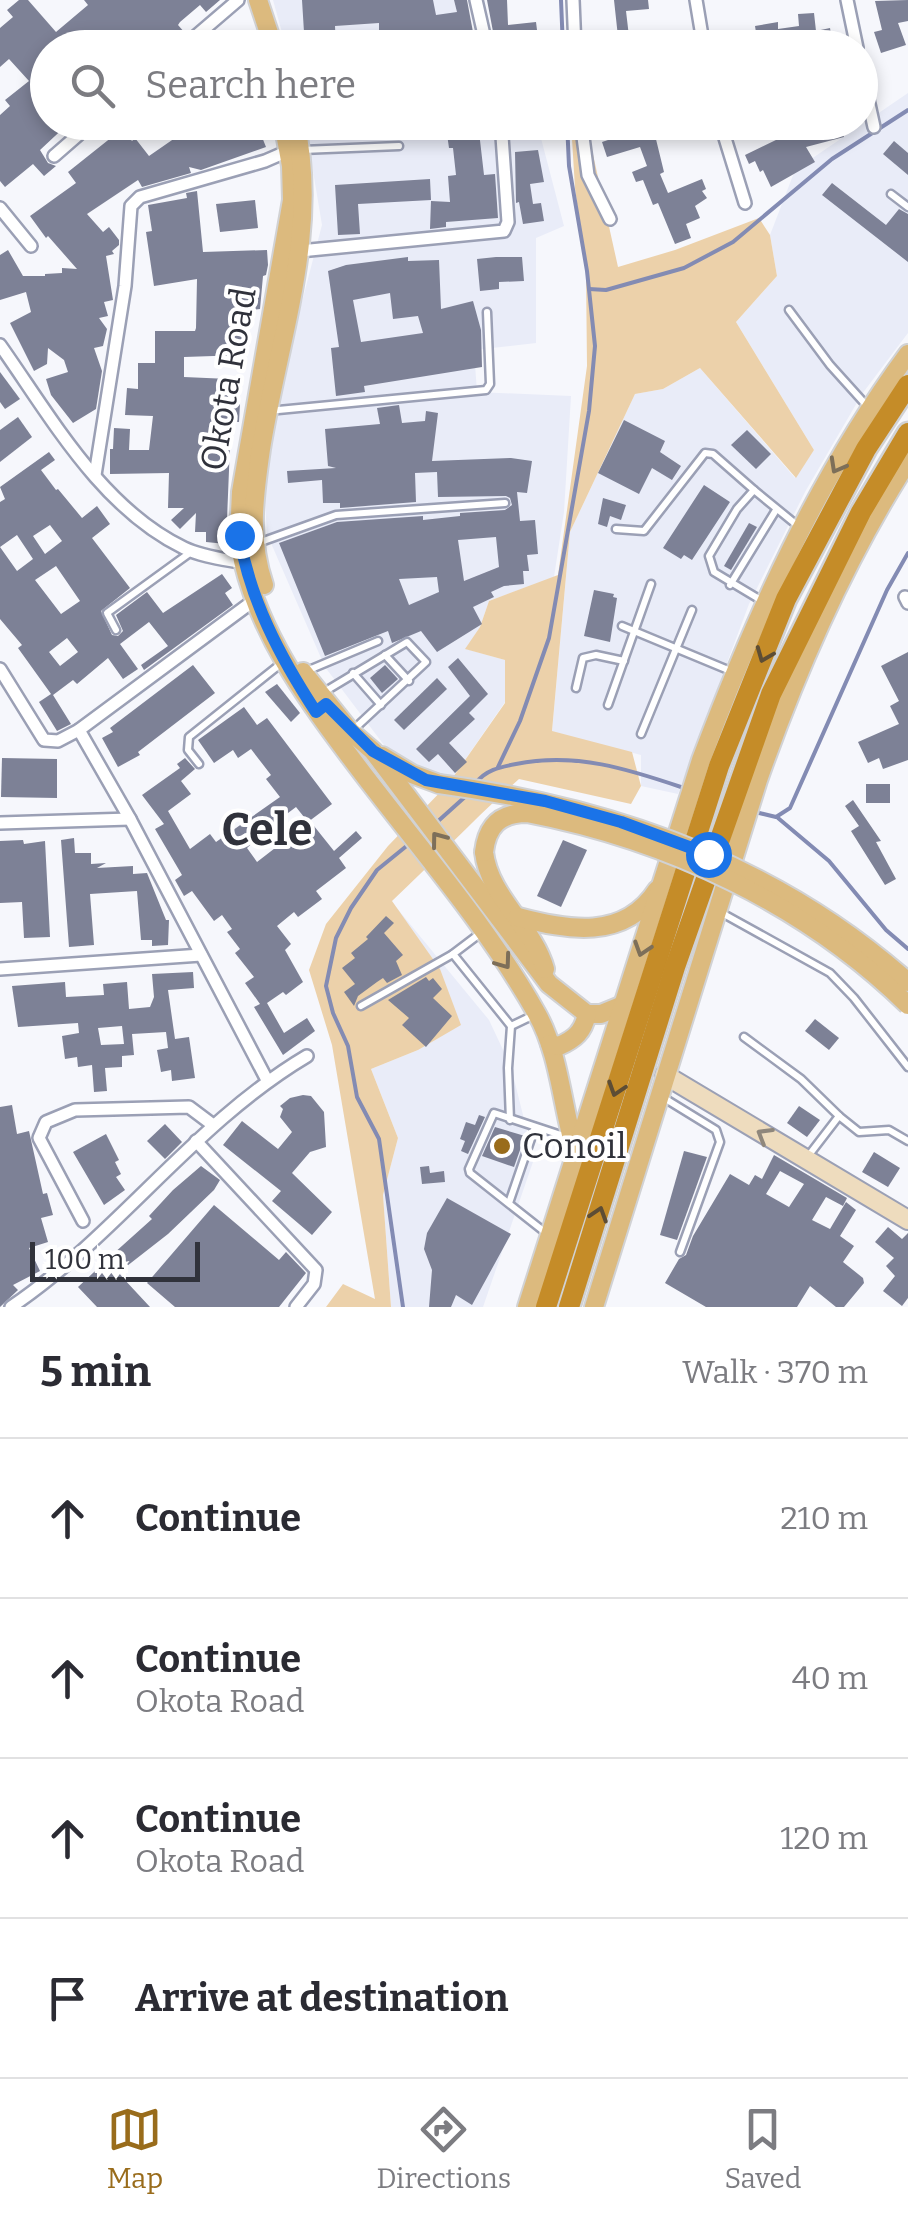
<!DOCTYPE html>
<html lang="en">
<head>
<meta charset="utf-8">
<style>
	body { margin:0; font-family:Bitter,serif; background:#f2f2f3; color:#2b2b33 }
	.scale { position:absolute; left:30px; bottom:25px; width:170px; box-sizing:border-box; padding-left:10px; border:5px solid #30323b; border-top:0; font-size:28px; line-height:35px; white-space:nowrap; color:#30323b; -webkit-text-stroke:8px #fff; paint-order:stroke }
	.stop { position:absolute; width:30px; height:30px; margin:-22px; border:8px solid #1a73e8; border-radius:50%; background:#fff }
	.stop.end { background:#1a73e8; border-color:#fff; box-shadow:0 2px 10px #0008 }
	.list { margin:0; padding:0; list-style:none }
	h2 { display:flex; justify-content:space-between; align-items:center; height:130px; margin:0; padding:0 40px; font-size:42px }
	h2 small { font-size:32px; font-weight:400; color:#7c7c81 }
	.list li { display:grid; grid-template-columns:65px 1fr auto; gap:30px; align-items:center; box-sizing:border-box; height:160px; padding:0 40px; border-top:2px solid #e1e1e2 }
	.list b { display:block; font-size:38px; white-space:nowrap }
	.list p { margin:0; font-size:32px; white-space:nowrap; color:#7c7c81 }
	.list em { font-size:32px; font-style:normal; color:#7c7c81 }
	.icon { flex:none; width:55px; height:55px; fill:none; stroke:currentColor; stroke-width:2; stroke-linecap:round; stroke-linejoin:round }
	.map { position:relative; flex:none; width:908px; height:1307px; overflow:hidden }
	.search { position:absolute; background:#fff; box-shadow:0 5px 15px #0003; left:30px; right:30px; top:30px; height:110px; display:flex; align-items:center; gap:25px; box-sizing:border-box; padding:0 35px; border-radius:55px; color:#7c7c81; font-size:38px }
	.sheet { height:770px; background:#fff }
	nav { display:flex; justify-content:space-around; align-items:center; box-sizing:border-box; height:140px; border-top:2px solid #e1e1e2; background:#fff; font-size:28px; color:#7c7c81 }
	nav a { display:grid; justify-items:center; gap:5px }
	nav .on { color:#996c1b }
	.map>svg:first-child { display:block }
</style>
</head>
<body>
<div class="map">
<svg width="908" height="1307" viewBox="0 0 908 1307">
	<rect width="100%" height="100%" fill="#f6f7fc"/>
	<g fill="#e9ecf8">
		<polygon points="273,0 454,0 467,47 286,47"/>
		<polygon points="908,93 908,333 862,394 805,492 749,604 678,794 641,786 641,755 552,732 570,532 635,394 663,389 700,368 795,478 814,450 736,322 777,276 770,235 795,170"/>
		<polygon points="305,123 537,123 564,226 536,238 536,343 474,350 477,392 571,396 564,512 554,577 489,601 480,627 466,649 505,660 505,702 449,783 390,753 325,667 267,534 264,485 271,436 293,336 322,225"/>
		<polygon points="391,901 489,1020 511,1067 534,1159 483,1307 391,1307 383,1195 398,1138 371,1069 418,1050 440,969"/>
	</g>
	<path fill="#ecd1aa" d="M571,123H586L618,267L675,250L759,218L770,235L777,276L736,322L814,450L796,478L700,368L663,389L635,394L570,532L552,731L632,752L641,786L631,804L519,779C475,818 435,861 392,901L440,969L461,1025L418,1050L371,1069L398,1138L383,1195L391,1307H326L343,1284L375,1299L332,1045L309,970L326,924L388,846L449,783L505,703V660L465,649L480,627L489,601L558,575L587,366L586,272L575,188Z"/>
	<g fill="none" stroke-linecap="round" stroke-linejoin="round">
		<g stroke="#838bb3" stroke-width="4">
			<polyline points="561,0 563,48"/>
			<polyline points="589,289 606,290 684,268 733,242 832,159 908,110"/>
			<polyline points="498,767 520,721 549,638 589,411 595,346 587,271 569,166 567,122"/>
			<path d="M475,784C485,770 500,767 516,764C576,752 628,769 684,788"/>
			<polyline points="755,812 776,817 790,808 887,590 908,553"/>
			<polyline points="778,818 829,861 886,930 908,949"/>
			<polyline points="436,823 466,796"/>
			<polyline points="403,1307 379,1139 357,1097 348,1046 333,1013 326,986 336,938 351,908 377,870 409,844"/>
		</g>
	</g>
	<g fill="#7d8196" fill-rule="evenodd">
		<polygon points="19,0 28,0 56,32 88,5 84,0 220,0 206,12 200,5 180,22 178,25 185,33 171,48 48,48 48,122 70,122 40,150 48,163 56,166 44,176 33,164 5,187 0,181 0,115 10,106 5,100 29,81 9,59 0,67 0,28 13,17 7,10"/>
		<polygon points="302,0 433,0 436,15 457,12 454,0 467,0 476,48 440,48 440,40 421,42 420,37 404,39 404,48 379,48 379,23 335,26 336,48 305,48"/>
		<polygon points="487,0 507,0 508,25 536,22 538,38 495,42"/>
		<polygon points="614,0 648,0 649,9 626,11 630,45 619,46"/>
		<polygon points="908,0 908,21 898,23 906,45 881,53 874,32 882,30 875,1"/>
		<polygon points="814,13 816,31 830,28 832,40 845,37 847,48 758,45 755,26 778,22 778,29 799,26 798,14"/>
		<polygon points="183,122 205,122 214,133 229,128 227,122 256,122 266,147 201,170 189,167 191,173 142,187 138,180 87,214 103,232 109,227 119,240 119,245 112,251 114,254 106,256 113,300 104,302 108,316 99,318 107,329 103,346 94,348 102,371 96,409 73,423 51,395 46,379 68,372 64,360 48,348 47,364 34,371 10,323 31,312 26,292 0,300 0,255 8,250 23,276 45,276 45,274 62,273 62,268 77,269 48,236 46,238 30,216 76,183 68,172 122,129 132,141 135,138 149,156 188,129"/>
		<polygon points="342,122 378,122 378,135 366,136 366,138 345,137"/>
		<polygon points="609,122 649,122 650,128 653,127 664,172 660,174 668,193 702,179 706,189 702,191 707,198 695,206 700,218 686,224 691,238 675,244 658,203 653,205 643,180 636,182 632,172 647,166 640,147 607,157 602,142 611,139"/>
		<polygon points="813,122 839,122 844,137 806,147 815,162 771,187 763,170 760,172 755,161 749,164 745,155"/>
		<polygon points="478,123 484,175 495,174 498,218 446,222 446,227 430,229 431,201 450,202 448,176 456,175 453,148 449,148 446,127"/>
		<polygon points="894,141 908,153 908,175 883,154"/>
		<polygon points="538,150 544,182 530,184 533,204 541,203 544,221 523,224 519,202 516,203 515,152"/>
		<polygon points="430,179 431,200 358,204 360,234 338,235 335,185"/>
		<polygon points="832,183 886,225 899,209 908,214 908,262 822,195"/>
		<polygon points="197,191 203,252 267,250 268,265 266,275 263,276 260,309 245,311 243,355 184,357 184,377 229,379 228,404 240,404 239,422 231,421 226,544 206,542 206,532 195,532 196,513 180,529 171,520 184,508 168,508 169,473 110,474 110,449 113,449 114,428 130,429 129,450 149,450 153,416 125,415 127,388 138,389 138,363 155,363 155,331 195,331 196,328 197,279 154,286 146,232 152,231 148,205 187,198 186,193"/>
		<polygon points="255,200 258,228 220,232 216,204"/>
		<path d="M408,257V261L439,260L441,309L473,301L481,330L482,367L364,386L365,392L336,396L331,348L339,347L328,271L346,265ZM390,293L393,319L418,316L423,333L361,342L353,300Z"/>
		<polygon points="496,257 522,257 524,281 499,282 499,289 480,291 477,259"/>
		<polygon points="0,372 20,399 5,409 0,402"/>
		<path d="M399,405L402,423L425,421L426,411L438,413L432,461L511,458L532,461L527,493L517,492L520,521L535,520L538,554L527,555L529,571H523L524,584L504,586L491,592L494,597L473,607L482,624L437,652L421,631L392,643L388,631L325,656L279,543L337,522L423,516V520L460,516V513L505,510L512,505L510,498L506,496L438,497L437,472L415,473L416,502L340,508V503H323L322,480L288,483L287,471L336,468L328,466L325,429L380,424L377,408ZM496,537L499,567L464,581L458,540ZM437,577L439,592L409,605L399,579Z"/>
		<polygon points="18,417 32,437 0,462 0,430"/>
		<polygon points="624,420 665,441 660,452 681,466 672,480 652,468 639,494 598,473"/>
		<polygon points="747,430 771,454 756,469 731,445"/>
		<path d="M49,452L55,460L41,470L56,490L58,489L82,518L97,506L110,524L92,538L130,588L101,611L112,635L118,636L123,631L116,615L147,592L163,613L222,574L232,588L225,593L233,605L144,670L141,665L168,646L149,622L120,644L138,669L123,679L108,658L77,684L73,680L53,695L71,724L57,731L39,702L51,694L18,648L22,645L0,619V547L17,571L33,559L17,535L0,547V502L5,499L0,487ZM50,525L62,541L45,554L33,536ZM56,566L80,601L61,614L35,580ZM67,638L78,652L60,666L49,652Z"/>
		<polygon points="704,485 730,502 692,560 684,555 681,559 663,548"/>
		<polygon points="603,498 626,505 621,520 610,516 607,527 598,524"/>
		<polygon points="749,523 757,527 731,570 724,566"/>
		<polygon points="594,590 614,594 613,597 617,598 610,642 584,636"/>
		<polygon points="908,652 908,760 883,769 879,758 868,763 858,742 899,724 890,706 899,701 881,666"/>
		<polygon points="458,658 488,694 469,713 475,719 449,743 467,762 455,773 438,754 429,762 416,749 470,696 448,667"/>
		<polygon points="193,665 215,693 138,752 140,755 118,767 102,738 113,732 110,728"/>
		<polygon points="385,665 398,679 382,693 370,678"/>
		<polygon points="437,678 447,689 404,730 394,720"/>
		<polygon points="277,684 300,713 291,722 265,692"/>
		<polygon points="244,707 257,725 267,718 332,804 308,822 296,807 272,825 247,848 257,862 310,821 334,851 356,831 362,838 339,858 346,868 316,891 322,899 298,917 294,912 277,926 291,944 285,950 303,982 286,995 283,992 267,1003 284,1033 307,1018 315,1031 283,1055 254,1007 260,1004 245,983 254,977 235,953 240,949 227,932 232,929 222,915 214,921 192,891 184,896 175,880 182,875 155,829 164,824 142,795 180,768 177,764 185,758 195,769 181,781 191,794 168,811 190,849 210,834 216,842 280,797 266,779 271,775 251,749 238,758 233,750 214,763 198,740"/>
		<polygon points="2,758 57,759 57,798 1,797"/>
		<rect x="866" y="784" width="24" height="19"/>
		<polygon points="853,800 881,841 876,842 896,879 885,885 851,831 859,826 845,806"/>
		<polygon points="74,838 75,853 91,853 91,864 106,863 97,868 133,866 133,874 147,873 166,920 169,920 168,945 152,946 152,940 141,940 137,891 90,894 94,945 69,947 61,840"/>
		<polygon points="23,840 24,844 45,841 50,937 24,938 22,902 0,903 0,841"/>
		<polygon points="563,840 587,850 561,907 537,896"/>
		<polygon points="386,916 394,923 384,933 403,955 396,961 402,975 387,983 383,978 377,982 358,996 354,1006 344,992 355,984 342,968 355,958 351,953 368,939 366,937"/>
		<path d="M193,972L194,988L168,990L175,1039L189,1037L195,1078L172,1081L171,1070L161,1072L157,1050L168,1048L166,1032L132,1034L134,1055L122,1056V1067L105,1068L107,1091L94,1092L92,1065L78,1067L77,1057L65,1059L62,1036L79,1033L78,1023L18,1027L12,986L65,982L66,997L104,995L103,984L127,982L129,1009L150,1007L154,997L152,974ZM122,1026L124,1044L101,1045L98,1028Z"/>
		<polygon points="426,977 429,981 433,978 442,989 433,998 452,1016 426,1047 402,1025 409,1018 388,1000"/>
		<polygon points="815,1019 839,1038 829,1050 805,1031"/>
		<polygon points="303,1095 311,1096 324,1112 326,1147 310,1152 292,1173 332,1212 312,1235 272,1201 281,1191 223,1145 242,1121 278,1149 292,1132 280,1117 283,1109 280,1106 290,1098"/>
		<polygon points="12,1105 17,1134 29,1131 43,1194 47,1193 53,1215 41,1218 48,1242 29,1248 40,1271 13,1285 18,1290 0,1307 0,1107"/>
		<polygon points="799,1106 820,1120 807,1137 787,1123"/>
		<polygon points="479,1115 485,1117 468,1154 461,1151 465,1141 460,1139 466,1122 475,1125"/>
		<polygon points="165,1124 182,1142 165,1159 147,1141"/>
		<polygon points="495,1127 525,1136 514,1167 482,1156"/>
		<polygon points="106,1134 119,1160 115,1162 121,1174 116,1177 125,1190 104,1205 73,1152"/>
		<polygon points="684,1151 707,1157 677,1240 660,1235"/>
		<polygon points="874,1152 900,1168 888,1187 862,1172"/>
		<path d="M774,1155L847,1198L843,1206L826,1197L812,1220L830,1229L846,1202L856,1210L840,1236L854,1246L843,1262L863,1278L864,1283L844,1307H836L810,1286L797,1307H706L665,1283L679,1259L686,1255L693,1236L730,1174L749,1185L755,1175L762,1179ZM780,1171L804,1184L789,1207L766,1194Z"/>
		<polygon points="201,1166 220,1180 214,1190 168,1234 127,1266 113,1254 152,1219 149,1216 173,1190"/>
		<polygon points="429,1166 430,1173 444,1171 445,1182 422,1184 420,1167"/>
		<polygon points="447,1198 511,1234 472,1305 456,1295 451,1307 429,1307 432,1270 424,1249 427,1233"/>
		<polygon points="214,1205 279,1260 286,1252 306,1273 279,1307 175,1307 147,1283"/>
		<polygon points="888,1227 902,1239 908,1233 908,1298 902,1306 883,1291 895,1276 886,1266 894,1258 875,1242"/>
		<polygon points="108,1259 123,1278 150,1307 97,1307 78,1287"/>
	</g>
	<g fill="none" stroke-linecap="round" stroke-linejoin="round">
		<g stroke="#9ba0b5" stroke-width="11">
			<g id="service">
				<polyline points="302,150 399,146"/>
				<polyline points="891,194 908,207"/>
				<polyline points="789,310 830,365 867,406"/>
				<polyline points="268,411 486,390 490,384 487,312"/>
				<polyline points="616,529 644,531 705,453 713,454 754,490"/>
				<polyline points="258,543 336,515 505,503"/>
				<polyline points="730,585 776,510"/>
				<polyline points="764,602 714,572 709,556 737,509 754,490 798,526"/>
				<polyline points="622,626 733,672"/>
				<polyline points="116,630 107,613 191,552"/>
				<polyline points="385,655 409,681"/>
				<polyline points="304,672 378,641"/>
				<polyline points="353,673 381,705"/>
				<polyline points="576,688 583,658 596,655 624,661"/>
				<polyline points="324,692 407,642 426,662 352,731"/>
				<polyline points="608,705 651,584"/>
				<polyline points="641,734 692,610"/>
				<polyline points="199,764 188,750 189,737 283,662"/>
				<polyline points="720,912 830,973 854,998 908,1067"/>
				<polyline points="482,932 453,954 511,1026 508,1068 510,1120"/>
				<polyline points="361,1006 453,954"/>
				<polyline points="511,1026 536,1014"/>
				<polyline points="744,1037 801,1079 839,1116"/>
				<polyline points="664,1098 716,1130 720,1142 680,1252"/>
				<polyline points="809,1155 839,1116 859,1132 889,1130 908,1141"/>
				<polyline points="509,1203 535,1127"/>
				<polyline points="546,1233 470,1173 469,1169 494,1113 570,1138"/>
			</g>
		</g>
		<g stroke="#9ba0b5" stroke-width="16">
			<g id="minor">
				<polyline points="476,0 487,48"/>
				<polyline points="573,0 575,48"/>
				<polyline points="696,0 704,48"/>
				<polyline points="847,0 857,48"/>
				<polyline points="182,48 238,0"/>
				<polyline points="860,63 874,127"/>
				<polyline points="581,122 588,175 610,219"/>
				<polyline points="720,122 745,203"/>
				<polyline points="54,156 93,122"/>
				<polyline points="0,208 31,246"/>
				<polyline points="300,251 504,231 508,222 501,122"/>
				<path d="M0,345C51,417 101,508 184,548C203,557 224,559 244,563"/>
				<polyline points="95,475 125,286 131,206 140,197 265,161 288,151"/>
				<polyline points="905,597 908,603"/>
				<polyline points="256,599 79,730 130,819 267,1080"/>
				<polyline points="0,669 44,740 58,741 79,730"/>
				<polyline points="0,823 130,819"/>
				<polyline points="0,969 201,955"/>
				<polyline points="196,1141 316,1270 314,1284 296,1307"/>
				<polyline points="83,1221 39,1138 46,1122 75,1110 189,1107 213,1125"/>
				<path d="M11,1307C119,1234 194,1123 307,1056"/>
			</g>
		</g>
		<g stroke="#9ba0b5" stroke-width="22">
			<polyline id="secondary" points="665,1075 908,1220"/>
		</g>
		<g stroke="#d1d2d4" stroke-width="22">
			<g id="primary">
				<polyline points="258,0 274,48"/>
				<path d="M283,122L291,166L292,200L241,492C240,516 238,537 243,561C260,633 304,696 348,754C411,839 485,921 537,1014C560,1055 562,1108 576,1153"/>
				<path d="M264,585C248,538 254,497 261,449C278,341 320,232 295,122"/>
				<polyline points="303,672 351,732 373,751 549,984 587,1014 601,1014 623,1005"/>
				<polyline points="382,756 412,774 439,784"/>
				<path d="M484,852C489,897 533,926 545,969"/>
				<path d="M518,917C567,930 624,941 657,890"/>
				<path d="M550,1044L559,1046C575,1039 583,1032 587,1014"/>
				<path d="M527,1307L701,760C754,619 818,476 908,354"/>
				<path d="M594,1307L758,780C796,672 846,558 908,461"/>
			</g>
		</g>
		<g stroke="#d1d2d4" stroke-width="25">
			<g id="motorway">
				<polyline points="546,1307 719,766 786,599 866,449 908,385"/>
				<polyline points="569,1307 675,967 771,694 861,512 908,433"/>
			</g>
		</g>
		<use href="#service" stroke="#fff" stroke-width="6"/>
		<use href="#minor" stroke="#fff" stroke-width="11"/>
		<use href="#secondary" stroke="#eedcbe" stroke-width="18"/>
		<use href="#primary" stroke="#dcba7e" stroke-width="18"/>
		<use href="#motorway" stroke="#c58c28" stroke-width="20"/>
		<g stroke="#d1d2d4" stroke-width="22" stroke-linecap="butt">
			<g id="primary-bridge">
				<path d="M439,784C612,807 776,864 908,982"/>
				<path d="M484,852C487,826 500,813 527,813C668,840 805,904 908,1005"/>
			</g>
		</g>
		<use href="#primary-bridge" stroke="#dcba7e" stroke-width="18"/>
	</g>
	<defs><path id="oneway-chevron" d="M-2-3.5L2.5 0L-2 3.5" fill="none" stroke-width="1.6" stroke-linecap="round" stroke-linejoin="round" transform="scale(2.5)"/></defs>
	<g stroke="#7d6f59">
		<use href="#oneway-chevron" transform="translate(837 466) rotate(119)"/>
		<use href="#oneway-chevron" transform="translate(438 839) rotate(-127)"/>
		<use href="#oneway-chevron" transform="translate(642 949) rotate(108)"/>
		<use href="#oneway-chevron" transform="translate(504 962) rotate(54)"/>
	</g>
	<g stroke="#5d4d35">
		<use href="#oneway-chevron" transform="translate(764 655) rotate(112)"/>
		<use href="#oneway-chevron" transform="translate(616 1089) rotate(108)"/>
		<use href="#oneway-chevron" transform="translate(599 1214) rotate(-72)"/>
	</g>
	<use stroke="#8f877c" href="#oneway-chevron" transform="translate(764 1135) rotate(-149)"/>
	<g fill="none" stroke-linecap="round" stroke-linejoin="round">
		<path stroke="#1a73e8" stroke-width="12" d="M239,535C250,600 280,657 316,712L326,704L373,751L426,780L545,801L621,822L708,854"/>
	</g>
	<circle fill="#996c1b" stroke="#fff" stroke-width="4" cx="502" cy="1146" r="10"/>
	<g text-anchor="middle" stroke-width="8" stroke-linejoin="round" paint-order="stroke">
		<g font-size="35" fill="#30323b" stroke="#fff">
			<text transform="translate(228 379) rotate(-80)" y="12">Okota Road</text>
		</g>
		<g font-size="35" fill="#30323b" stroke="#fff" text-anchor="start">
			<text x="522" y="1158">Conoil</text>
		</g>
		<g font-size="45" font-weight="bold" fill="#30323b" stroke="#fff">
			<text x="267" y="845">Cele</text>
		</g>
	</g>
</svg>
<div class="scale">100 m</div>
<div class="stop" style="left:708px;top:854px"></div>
<div class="stop end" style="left:239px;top:535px"></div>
<div class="search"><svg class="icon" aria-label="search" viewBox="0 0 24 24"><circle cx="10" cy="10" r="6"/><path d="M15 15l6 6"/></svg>Search here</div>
</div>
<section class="sheet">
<h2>5 min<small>Walk · 370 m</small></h2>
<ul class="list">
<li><svg class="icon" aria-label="ahead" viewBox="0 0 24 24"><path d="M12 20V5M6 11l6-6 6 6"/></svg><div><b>Continue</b></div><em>210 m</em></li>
<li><svg class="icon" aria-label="ahead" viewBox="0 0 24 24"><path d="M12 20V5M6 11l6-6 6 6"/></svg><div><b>Continue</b><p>Okota Road</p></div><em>40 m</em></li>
<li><svg class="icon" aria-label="ahead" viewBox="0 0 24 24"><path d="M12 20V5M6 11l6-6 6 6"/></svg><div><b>Continue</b><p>Okota Road</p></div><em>120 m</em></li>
<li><svg class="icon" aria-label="arrive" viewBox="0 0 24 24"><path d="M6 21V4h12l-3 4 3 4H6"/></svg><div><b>Arrive at destination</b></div></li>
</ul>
</section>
<nav>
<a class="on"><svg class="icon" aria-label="map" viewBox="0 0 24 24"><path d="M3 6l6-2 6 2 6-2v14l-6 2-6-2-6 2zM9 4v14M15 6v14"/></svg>Map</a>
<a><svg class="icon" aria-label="directions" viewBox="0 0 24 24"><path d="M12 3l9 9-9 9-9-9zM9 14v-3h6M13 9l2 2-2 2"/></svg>Directions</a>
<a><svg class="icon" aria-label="saved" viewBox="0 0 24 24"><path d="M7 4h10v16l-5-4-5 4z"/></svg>Saved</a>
</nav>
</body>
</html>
